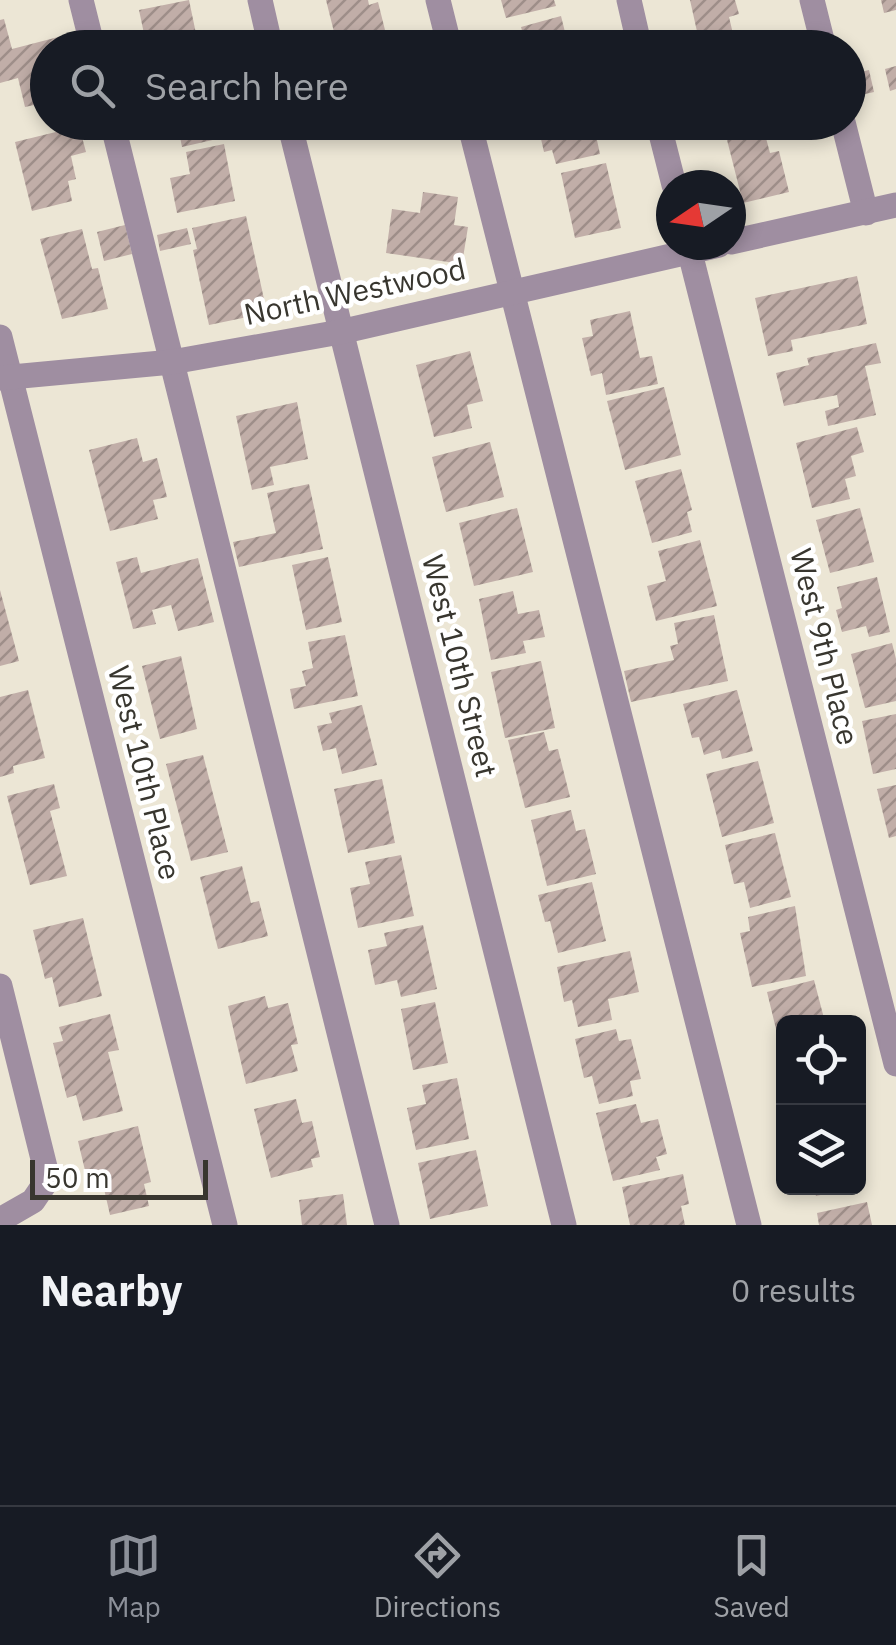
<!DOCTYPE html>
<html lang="en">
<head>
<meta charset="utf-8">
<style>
	body { margin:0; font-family:"IBM Plex Sans",sans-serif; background:#242831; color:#f1f3f6 }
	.controls { position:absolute; right:30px; bottom:30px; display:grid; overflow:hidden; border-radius:15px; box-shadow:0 5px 15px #0003 }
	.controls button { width:90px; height:90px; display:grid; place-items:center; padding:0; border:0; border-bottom:2px solid #363941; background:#171b24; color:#f1f3f6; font:50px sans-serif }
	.compass { position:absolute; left:656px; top:170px; width:90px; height:90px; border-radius:50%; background:#171b24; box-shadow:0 5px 15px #0003; rotate:257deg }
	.scale { position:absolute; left:30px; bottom:25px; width:178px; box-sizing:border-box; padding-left:10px; border:5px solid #38362f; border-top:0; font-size:28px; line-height:35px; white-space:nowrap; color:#38362f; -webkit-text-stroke:8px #fff; paint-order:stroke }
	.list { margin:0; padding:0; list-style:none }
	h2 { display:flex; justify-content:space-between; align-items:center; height:130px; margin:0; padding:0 40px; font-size:42px }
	h2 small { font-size:32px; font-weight:400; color:#9ea1a6 }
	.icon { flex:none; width:55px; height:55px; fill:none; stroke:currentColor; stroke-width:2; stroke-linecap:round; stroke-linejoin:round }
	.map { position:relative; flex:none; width:896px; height:1225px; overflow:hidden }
	.search { position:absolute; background:#171b24; box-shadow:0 5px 15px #0003; left:30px; right:30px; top:30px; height:110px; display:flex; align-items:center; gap:25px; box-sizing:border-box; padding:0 35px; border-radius:55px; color:#9ea1a6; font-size:38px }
	.sheet { height:280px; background:#171b24 }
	nav { display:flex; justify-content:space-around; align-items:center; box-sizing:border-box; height:140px; border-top:2px solid #363941; background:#171b24; font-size:28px; color:#9ea1a6 }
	nav a { display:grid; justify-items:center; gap:5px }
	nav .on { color:#8c9099 }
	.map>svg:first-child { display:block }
</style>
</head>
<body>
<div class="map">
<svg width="896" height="1225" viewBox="0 0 896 1225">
	<defs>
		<pattern id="building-hatch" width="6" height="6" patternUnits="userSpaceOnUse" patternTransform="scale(2.5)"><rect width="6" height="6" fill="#c1aea8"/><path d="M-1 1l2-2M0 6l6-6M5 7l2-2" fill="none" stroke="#9e8e89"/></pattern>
	</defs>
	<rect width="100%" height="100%" fill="#ece6d5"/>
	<g fill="url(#building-hatch)">
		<polygon points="189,0 199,48 147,48 139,10"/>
		<polygon points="326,0 368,0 369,5 378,2 389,46 338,48"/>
		<polygon points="501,0 554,0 556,6 506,18"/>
		<polygon points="690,0 735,0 739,14 729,17 734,38 700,45"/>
		<polygon points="881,0 896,0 896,10 884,13"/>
		<polygon points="561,16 569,48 519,48 526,45 521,27"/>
		<polygon points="4,19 12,49 66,35 69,48 48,48 48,102 25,107 18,78 0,83 0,20"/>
		<polygon points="896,66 896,89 890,91 885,69"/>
		<polygon points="869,70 874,92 848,98 848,75"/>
		<polygon points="58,122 78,122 86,152 71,156 76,179 68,181 72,201 32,211 15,142 60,131"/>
		<polygon points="177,122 214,122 217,139 182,147"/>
		<polygon points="537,122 593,122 600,154 556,164 552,150 544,152"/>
		<polygon points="763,127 770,153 779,151 789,192 743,203 726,136"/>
		<polygon points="224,144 235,201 177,213 170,178 190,174 186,152"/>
		<polygon points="606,163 621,228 575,238 561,173"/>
		<polygon points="423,192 458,197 454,225 468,227 462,264 386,253 392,209 420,213"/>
		<polygon points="246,216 267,313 209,325 193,250 197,249 192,228"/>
		<polygon points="125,225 132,254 104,261 97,232"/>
		<polygon points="187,228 191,244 160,251 157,235"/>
		<polygon points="82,229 92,269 98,268 108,309 62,319 40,239"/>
		<polygon points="857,276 867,324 791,340 793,351 768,356 755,298"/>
		<polygon points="630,311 640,358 652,356 658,384 606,395 602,373 591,376 582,338 593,336 590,320"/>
		<polygon points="876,343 881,363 865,366 876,415 828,426 825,411 839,407 837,395 784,406 776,373 809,365 807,358"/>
		<polygon points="470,351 483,401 467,405 472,428 434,437 416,365"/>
		<polygon points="664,387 681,455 625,470 607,401"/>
		<polygon points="297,402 308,459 270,467 274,485 252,490 236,416"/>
		<polygon points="857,427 864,452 851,456 856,476 845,479 850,499 812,508 796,443"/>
		<polygon points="137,438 143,462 157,458 167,497 153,500 158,519 110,531 89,450"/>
		<polygon points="490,442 504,497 446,512 432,457"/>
		<polygon points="681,469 692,510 687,512 692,532 652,543 635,481"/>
		<polygon points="309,484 323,549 239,567 233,542 276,533 267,493"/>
		<polygon points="517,508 533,572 474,586 459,523"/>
		<polygon points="860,508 874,562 830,573 816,520"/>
		<polygon points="700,540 717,606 656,621 647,586 666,581 658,551"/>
		<polygon points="137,557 141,573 198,558 214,622 178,631 171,605 152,610 156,624 133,629 116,562"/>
		<polygon points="328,557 342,622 306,630 292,565"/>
		<polygon points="877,577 890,632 869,637 866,626 842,632 836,610 842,608 837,587"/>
		<polygon points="0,590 19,661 0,666"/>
		<polygon points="513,591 518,614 539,610 545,637 523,641 526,653 491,660 479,599"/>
		<polygon points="714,615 728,681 631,702 624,671 674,660 670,646 678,644 674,623"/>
		<polygon points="345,635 358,696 294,709 290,689 306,686 302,671 313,668 308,642"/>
		<polygon points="892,643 896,659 896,701 865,708 851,654"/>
		<polygon points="181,656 197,729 160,739 142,666"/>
		<polygon points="541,661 555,728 505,738 491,672"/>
		<polygon points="28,690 45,758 13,766 14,773 0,777 0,697"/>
		<polygon points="737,690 753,751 722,759 720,750 704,755 699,737 692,738 683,704"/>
		<polygon points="362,705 377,765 342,774 336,748 323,751 317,726 332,723 329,713"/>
		<polygon points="896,714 896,769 873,774 862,721"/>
		<polygon points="544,732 549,751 558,749 570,797 525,808 508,740"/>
		<polygon points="203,755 228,852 191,861 166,764"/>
		<polygon points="758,761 774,823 722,837 706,774"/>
		<polygon points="382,779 395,843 348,853 334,789"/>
		<polygon points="54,784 60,808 50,811 67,876 30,885 7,796"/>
		<polygon points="896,785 896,836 889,838 877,789"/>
		<polygon points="571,810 576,831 585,829 596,874 547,886 531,820"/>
		<polygon points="775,833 791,897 750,908 744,882 734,884 725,845"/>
		<polygon points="401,855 414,916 358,928 350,888 370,884 365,862"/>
		<polygon points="242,866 251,903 259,901 268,936 218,949 200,877"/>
		<polygon points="592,882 606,941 558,953 550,921 545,922 538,895"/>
		<polygon points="795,906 806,976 752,987 740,933 750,931 748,917"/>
		<polygon points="83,918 102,996 59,1007 52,977 45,979 33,930"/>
		<polygon points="423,925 437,989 401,997 397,980 375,985 368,950 387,946 384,933"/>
		<polygon points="630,951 639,992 608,999 612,1020 578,1027 572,1000 564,1002 557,967"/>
		<polygon points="814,980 825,1022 784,1022 784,1027 776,1029 767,992"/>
		<polygon points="265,996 268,1008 288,1003 298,1044 291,1045 298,1071 246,1084 228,1006"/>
		<polygon points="435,1002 448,1063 413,1070 401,1009"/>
		<polygon points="110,1014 119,1050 108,1052 123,1111 83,1121 76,1095 67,1098 53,1043 63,1041 59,1027"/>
		<polygon points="616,1029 619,1041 631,1039 641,1079 630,1081 633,1096 599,1104 592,1076 584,1078 575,1039"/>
		<polygon points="457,1078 469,1139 416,1150 407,1108 426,1104 422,1085"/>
		<polygon points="296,1099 302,1123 312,1121 320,1157 311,1159 313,1167 271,1178 254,1109"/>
		<polygon points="636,1104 641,1123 658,1119 667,1154 656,1157 660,1170 613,1181 596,1113"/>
		<polygon points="138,1126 151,1182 144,1184 149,1206 110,1215 102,1180 88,1183 78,1141"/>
		<polygon points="476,1150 488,1206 430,1219 418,1163"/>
		<polygon points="683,1174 689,1204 681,1206 685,1225 630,1225 622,1187"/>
		<polygon points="814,1188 849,1188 849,1189 816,1196"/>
		<polygon points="343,1194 347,1225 302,1225 299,1200"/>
		<polygon points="867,1202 872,1225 819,1225 817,1213"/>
	</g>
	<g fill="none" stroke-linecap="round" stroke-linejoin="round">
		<g stroke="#9f8ea1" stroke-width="25">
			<polyline points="81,0 93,48"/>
			<polyline points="260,0 271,48"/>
			<polyline points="438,0 450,48"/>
			<polyline points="629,0 640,48"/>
			<polyline points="812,0 824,48"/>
			<polyline points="112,122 387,1225"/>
			<polyline points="289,122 564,1225"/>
			<polyline points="469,122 749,1225"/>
			<polyline points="658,122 674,185"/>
			<polyline points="843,122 866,213"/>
			<polyline points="731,242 896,205"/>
			<polyline points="688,245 896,1064"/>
			<polyline points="0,337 225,1225"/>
			<polyline points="0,378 172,362 340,332 719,245"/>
			<polyline points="0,986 48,1179 33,1201 0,1220"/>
		</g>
	</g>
	<g text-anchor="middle" stroke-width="9" stroke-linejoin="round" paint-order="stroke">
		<g font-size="30" fill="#38362f" stroke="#fff">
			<text transform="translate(355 292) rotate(-12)" y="10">North Westwood</text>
			<text transform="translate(824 647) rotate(76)" y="10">West 9th Place</text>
			<text transform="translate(459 666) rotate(76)" y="10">West 10th Street</text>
			<text transform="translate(144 773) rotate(76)" y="10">West 10th Place</text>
		</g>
	</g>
</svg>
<div class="controls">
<button><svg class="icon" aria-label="locate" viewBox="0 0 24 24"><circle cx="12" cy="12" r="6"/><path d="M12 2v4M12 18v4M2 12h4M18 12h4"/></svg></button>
<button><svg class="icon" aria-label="layers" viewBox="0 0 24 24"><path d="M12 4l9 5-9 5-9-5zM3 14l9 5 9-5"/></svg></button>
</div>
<svg class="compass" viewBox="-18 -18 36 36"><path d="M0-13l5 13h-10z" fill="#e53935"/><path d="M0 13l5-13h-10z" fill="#9ea1a6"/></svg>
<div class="scale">50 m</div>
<div class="search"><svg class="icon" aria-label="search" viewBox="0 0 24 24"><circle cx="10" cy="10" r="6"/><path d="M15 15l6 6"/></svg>Search here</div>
</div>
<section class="sheet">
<h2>Nearby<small>0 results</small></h2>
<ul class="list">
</ul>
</section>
<nav>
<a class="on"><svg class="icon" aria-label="map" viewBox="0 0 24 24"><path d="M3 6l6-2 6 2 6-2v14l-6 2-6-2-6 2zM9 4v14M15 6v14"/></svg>Map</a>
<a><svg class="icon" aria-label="directions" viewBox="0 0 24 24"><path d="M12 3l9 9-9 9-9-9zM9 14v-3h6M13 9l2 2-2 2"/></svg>Directions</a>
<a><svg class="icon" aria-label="saved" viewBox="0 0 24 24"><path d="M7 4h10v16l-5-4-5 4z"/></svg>Saved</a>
</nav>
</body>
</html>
